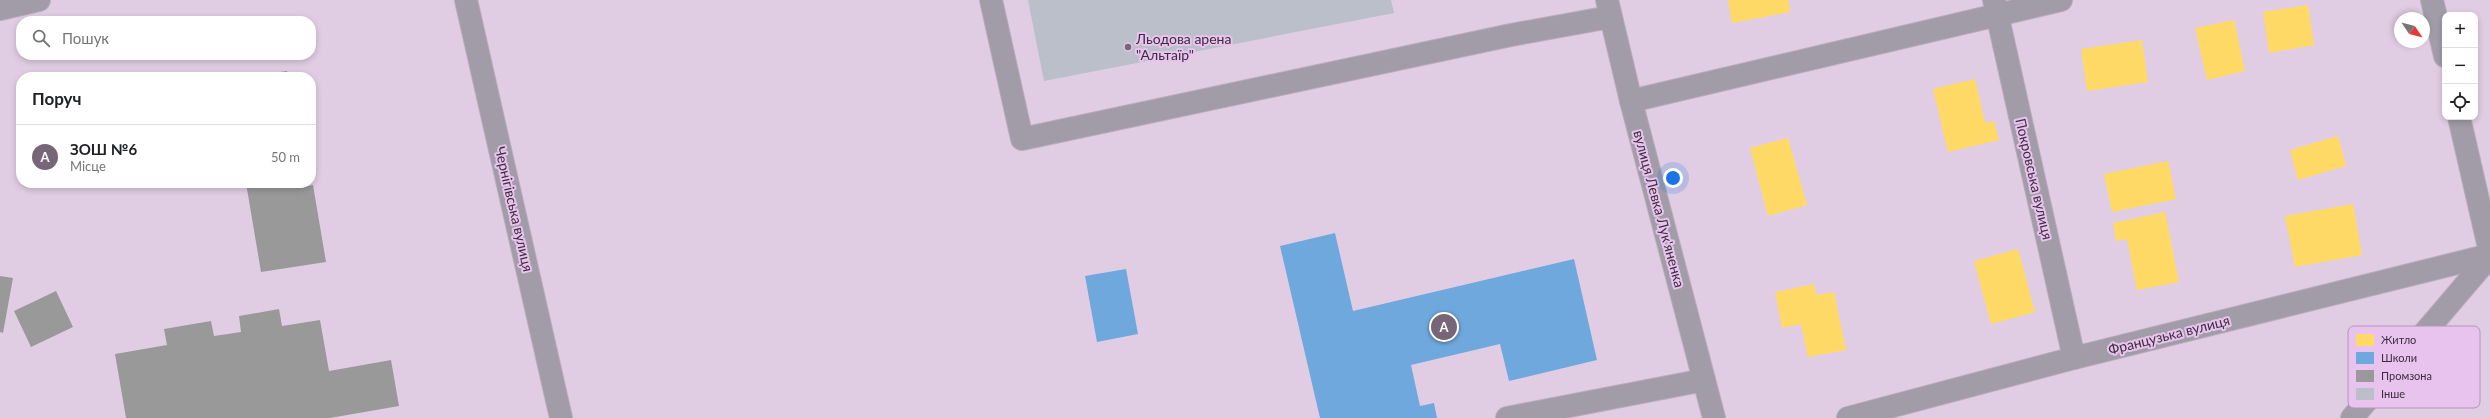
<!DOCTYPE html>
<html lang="uk">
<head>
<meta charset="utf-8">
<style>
	body { margin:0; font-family:Lato,sans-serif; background:#f6f6f6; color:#202124 }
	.controls { position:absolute; right:12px; top:12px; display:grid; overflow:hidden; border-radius:8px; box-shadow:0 2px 6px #0003 }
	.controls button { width:36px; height:36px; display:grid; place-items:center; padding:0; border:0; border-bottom:1px solid #e0e0e0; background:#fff; color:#202124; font:20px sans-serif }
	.compass { position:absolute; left:2394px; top:12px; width:36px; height:36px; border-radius:50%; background:#fff; box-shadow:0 2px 6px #0003; rotate:125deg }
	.you { position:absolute; left:1673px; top:178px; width:14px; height:14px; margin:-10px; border:3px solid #fff; border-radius:50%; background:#1a73e8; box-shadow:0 0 0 6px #1a73e833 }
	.badge { display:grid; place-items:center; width:26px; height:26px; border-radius:50%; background:#766678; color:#fff; font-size:13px; font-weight:700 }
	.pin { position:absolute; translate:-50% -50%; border:2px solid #fff; box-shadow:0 1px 4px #0006 }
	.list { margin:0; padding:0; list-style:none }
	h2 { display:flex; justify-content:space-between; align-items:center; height:52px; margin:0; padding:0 16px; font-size:17px }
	h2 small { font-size:13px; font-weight:400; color:#757577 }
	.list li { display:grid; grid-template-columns:26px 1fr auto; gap:12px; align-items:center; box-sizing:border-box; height:64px; padding:0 16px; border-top:1px solid #e0e0e0 }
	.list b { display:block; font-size:15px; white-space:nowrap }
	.list p { margin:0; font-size:13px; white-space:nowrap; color:#757577 }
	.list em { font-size:13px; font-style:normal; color:#757577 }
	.icon { flex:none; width:22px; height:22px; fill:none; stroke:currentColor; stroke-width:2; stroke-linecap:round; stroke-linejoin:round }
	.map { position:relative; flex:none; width:2490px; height:418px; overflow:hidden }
	.search { position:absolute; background:#fff; box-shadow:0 2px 6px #0003; left:16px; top:16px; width:300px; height:44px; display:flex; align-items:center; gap:10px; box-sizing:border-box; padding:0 14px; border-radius:16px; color:#757577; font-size:15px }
	.panel { position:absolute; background:#fff; box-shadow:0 2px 6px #0003; left:16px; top:72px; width:300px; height:116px; border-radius:16px }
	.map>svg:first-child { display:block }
</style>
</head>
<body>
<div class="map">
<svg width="2490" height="418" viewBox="0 0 2490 418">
	<rect width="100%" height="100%" fill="#e1cde3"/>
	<g fill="#ffd966">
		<polygon points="1728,0 1788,0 1790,12 1732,23"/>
		<polygon points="2308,5 2314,45 2269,53 2263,12"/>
		<polygon points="2234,20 2245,71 2207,80 2195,28"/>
		<polygon points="2142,40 2148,82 2087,91 2081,49"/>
		<polygon points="1975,79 1985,123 1994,121 1999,140 1948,152 1933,89"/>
		<polygon points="2338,136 2346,166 2298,180 2290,150"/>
		<polygon points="1788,138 1807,205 1768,216 1750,148"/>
		<polygon points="2168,161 2176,199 2112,212 2104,174"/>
		<polygon points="2353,204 2362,255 2295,267 2285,216"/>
		<polygon points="2165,212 2179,282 2137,290 2127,239 2116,241 2113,223"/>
		<polygon points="2018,249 2035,312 1991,324 1974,261"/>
		<polygon points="1814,284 1816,295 1834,292 1846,350 1808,357 1801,324 1782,328 1775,292"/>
	</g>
	<g fill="#6fa8dc">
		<polygon points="1335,233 1353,311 1574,259 1597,360 1509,381 1500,344 1411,365 1420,406 1434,403 1437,418 1320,418 1280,246"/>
		<polygon points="1126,269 1138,334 1097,342 1085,276"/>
	</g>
	<g fill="#999">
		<polygon points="287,71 288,77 256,77 256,76"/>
		<polygon points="246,183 298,183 299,188 313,185 326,262 261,272"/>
		<polygon points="0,276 13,278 3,333 0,332"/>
		<polygon points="56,291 73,327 31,347 14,311"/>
		<polygon points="279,309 282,326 320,320 329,371 391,360 399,406 330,418 126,418 115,354 167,345 164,329 211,321 214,336 241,332 239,316"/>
	</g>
	<polygon fill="#babfca" points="1028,0 1391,0 1394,13 1044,81"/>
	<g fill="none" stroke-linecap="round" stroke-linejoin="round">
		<g stroke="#bbacbd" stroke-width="24">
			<g id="minor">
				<polyline points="466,0 561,418"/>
				<polyline points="991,0 1022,139 1511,35 1610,17"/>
				<polyline points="1607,0 1631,101 1714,418"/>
				<polyline points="1994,0 2074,358"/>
				<polyline points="2432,0 2445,56"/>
				<polyline points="0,9 39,0"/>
				<polyline points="1631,101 2061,0"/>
				<polyline points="2459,117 2490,252"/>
				<polyline points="1507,418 1704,380"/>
				<polyline points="1848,418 2074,358 2490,255"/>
				<polyline points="2352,418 2490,256"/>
			</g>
		</g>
		<use href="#minor" stroke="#a19ca8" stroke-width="22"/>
	</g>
	<circle fill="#766678" stroke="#e8c3ed" stroke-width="1.5" cx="1128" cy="47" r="4"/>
	<g text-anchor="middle" stroke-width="4" stroke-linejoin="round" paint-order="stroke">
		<g font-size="14" fill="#3c2e3e" stroke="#e8c3ed" text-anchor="start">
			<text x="1136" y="44">Льодова арена<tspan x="1136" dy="16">"Альтаїр"</tspan></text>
		</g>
		<g font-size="14" fill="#3c2e3e" stroke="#e8c3ed">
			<text transform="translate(2034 179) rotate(77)" y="5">Покровська вулиця</text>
			<text transform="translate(514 209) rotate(77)" y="5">Чернігівська вулиця</text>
			<text transform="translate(1659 209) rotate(75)" y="5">вулиця Левка Лук'яненка</text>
			<text transform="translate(2169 335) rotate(-14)" y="5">Французька вулиця</text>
		</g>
	</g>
	<rect x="2348" y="326" width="132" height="82" rx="6" fill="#e8c3ed" stroke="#b496b8" stroke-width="1"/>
	<rect x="2356" y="334" width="18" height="12" fill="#ffd966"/>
	<rect x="2356" y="352" width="18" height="12" fill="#6fa8dc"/>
	<rect x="2356" y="370" width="18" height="12" fill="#999"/>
	<rect x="2356" y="388" width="18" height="12" fill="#babfca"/>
	<g font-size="11" fill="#3c2e3e">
		<text x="2381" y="344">Житло</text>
		<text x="2381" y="362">Школи</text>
		<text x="2381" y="380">Промзона</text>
		<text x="2381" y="398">Інше</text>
	</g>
</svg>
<div class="controls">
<button>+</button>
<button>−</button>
<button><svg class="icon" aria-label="locate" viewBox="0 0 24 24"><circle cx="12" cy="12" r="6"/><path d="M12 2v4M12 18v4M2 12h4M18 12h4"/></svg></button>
</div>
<svg class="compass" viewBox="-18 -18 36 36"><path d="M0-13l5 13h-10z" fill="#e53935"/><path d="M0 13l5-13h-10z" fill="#757577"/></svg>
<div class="you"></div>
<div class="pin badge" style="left:1444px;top:327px">A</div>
<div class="search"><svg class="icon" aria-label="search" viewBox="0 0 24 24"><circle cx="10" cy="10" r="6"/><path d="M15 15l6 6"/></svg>Пошук</div>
<section class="panel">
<h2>Поруч<small></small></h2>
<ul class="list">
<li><span class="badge">A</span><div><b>ЗОШ №6</b><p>Місце</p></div><em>50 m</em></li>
</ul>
</section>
</div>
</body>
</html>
